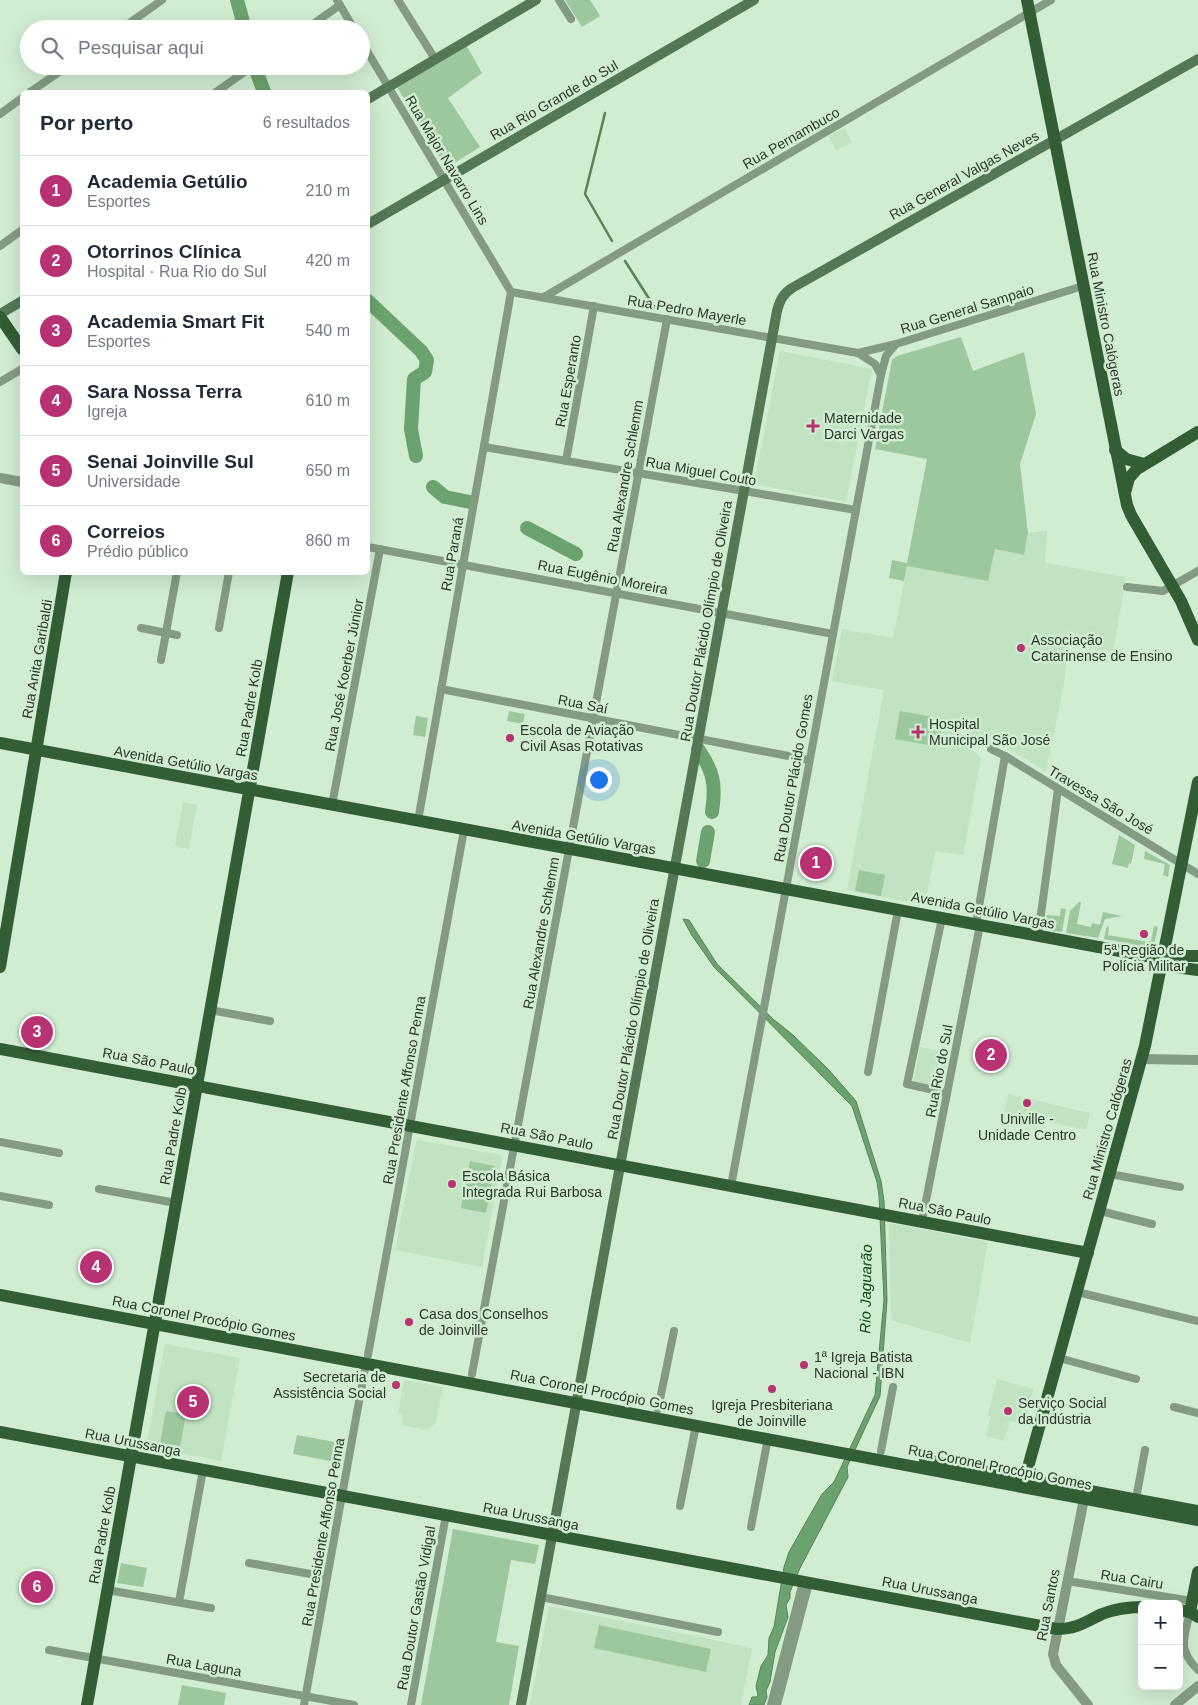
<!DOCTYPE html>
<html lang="pt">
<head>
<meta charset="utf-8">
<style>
	body { margin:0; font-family:Helvetica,sans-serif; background:#f6f6f7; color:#1f2937 }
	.controls { position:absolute; right:15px; bottom:15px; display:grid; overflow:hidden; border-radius:8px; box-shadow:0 5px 20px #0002 }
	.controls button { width:45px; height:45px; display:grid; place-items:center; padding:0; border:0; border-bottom:1px solid #e0e1e3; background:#fff; color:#1f2937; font:25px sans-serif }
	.you { position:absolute; left:598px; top:779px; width:18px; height:18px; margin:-12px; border:4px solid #fff; border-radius:50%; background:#1a73e8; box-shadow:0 0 0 8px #1a73e833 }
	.badge { display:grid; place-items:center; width:32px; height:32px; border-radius:50%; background:#b83172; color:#fff; font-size:16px; font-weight:700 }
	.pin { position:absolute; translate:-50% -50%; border:2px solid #fff; box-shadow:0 1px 5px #0006 }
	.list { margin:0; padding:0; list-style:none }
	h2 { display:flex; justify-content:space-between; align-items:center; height:65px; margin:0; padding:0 20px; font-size:21px }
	h2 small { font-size:16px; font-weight:400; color:#747a83 }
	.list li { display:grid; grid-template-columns:32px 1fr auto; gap:15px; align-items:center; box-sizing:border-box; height:70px; padding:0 20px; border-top:1px solid #e0e1e3 }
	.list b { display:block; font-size:19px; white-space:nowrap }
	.list p { margin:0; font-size:16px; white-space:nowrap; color:#747a83 }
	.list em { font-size:16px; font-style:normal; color:#747a83 }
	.icon { flex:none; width:28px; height:28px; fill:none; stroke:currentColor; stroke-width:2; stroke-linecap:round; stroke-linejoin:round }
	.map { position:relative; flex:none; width:1198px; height:1705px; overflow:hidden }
	.search { position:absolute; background:#fff; box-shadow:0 5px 20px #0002; left:20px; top:20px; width:350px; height:55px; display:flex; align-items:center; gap:12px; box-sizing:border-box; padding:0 18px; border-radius:28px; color:#747a83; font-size:19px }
	.panel { position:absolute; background:#fff; box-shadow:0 5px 20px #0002; left:20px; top:90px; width:350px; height:485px; border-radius:8px }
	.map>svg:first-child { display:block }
</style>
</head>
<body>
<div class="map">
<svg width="1198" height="1705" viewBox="0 0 1198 1705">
	<rect width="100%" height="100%" fill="#d0ecd1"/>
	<g fill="#c1e3c2">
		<polygon points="845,128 852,142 836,150 829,136"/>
		<polygon points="780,351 872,369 846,502 754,484"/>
		<polygon points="1047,531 1045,563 1126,577 1113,652 1068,644 1064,684 1046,772 989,736 983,746 968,738 961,726 959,738 981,758 963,855 935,851 925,905 847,890 884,690 832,681 842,629 893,638 907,566 988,580 995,549 1024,555 1028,533"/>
		<polygon points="183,802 197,805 189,849 175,846"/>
		<polygon points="920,1047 949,1053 941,1089 913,1083"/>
		<polygon points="1008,1094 1090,1113 1086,1130 1004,1112"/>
		<polygon points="419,1140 500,1155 502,1158 482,1267 395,1250 416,1142"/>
		<polygon points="889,1223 988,1242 970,1343 891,1320"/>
		<polygon points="165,1344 240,1358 221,1461 146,1447"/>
		<polygon points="997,1379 1034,1389 1025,1425 1010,1421 1004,1441 986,1436 991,1416 988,1415"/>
		<polygon points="404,1380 443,1387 436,1422 427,1430 401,1425 403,1414 398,1413"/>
		<polygon points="549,1606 752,1648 741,1705 530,1705"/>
	</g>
	<g fill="#9cc89e">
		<polygon points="565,0 590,0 600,16 582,27"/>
		<polygon points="466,45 482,73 448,98 480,147 446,168 397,87"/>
		<polygon points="961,337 973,371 1024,352 1036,414 1020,464 1028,533 1024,555 995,549 988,581 907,566 904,581 889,578 892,560 907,563 927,459 875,449 892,360 897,356"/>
		<polygon points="509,711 525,714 523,724 507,721"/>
		<polygon points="900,711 944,719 939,747 895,739"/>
		<polygon points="416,716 428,718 425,737 413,735"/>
		<polygon points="1119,835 1135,845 1131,864 1129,863 1128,868 1112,864"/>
		<polygon points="1145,851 1170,865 1168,877 1163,875 1165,864 1144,859"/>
		<polygon points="859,870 885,875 881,896 855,891"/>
		<polygon points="1079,902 1081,902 1077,924 1091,927 1092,923 1100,925 1103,912 1122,916 1105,919 1098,938 1066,933 1070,911"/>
		<polygon points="1061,908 1066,909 1062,932 1045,930 1047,915 1060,916"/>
		<polygon points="1109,926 1108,935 1148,942 1151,941 1154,926 1158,927 1154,945 1150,948 1104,939 1106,928"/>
		<polygon points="1115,1087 1125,1089 1120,1107 1112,1105"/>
		<polygon points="470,1161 495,1166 486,1213 461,1208"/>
		<polygon points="166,1411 186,1414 180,1448 160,1444"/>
		<polygon points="297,1435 340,1443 336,1462 293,1454"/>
		<polygon points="453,1529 539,1545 535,1564 511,1560 496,1642 519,1646 509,1705 421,1705"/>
		<polygon points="121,1563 147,1568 143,1587 117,1583"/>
		<polygon points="599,1625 711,1649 706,1672 594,1648"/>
		<polygon points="182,1685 226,1693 224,1705 178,1705"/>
	</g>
	<polygon fill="#6ba36e" stroke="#58835a" points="683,919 689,920 717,964 773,1019 793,1035 828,1069 856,1101 881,1181 884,1201 887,1300 880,1396 847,1467 848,1477 800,1568 790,1592 790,1598 786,1605 788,1617 775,1652 770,1682 766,1691 767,1697 764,1705 749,1705 752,1697 756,1697 758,1695 756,1686 761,1666 768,1655 769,1638 774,1627 784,1567 789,1552 822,1494 834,1482 875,1395 884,1300 879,1196 877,1182 852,1106 714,967 691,934"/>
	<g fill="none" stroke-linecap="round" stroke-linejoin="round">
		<g stroke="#58835a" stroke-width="2.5">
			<polyline points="605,113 585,194 612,241"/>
			<polyline points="625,261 655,308"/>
		</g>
		<g stroke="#6ba36e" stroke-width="14">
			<polyline points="237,0 245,29"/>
			<polyline points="257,73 264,92"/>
			<polyline points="368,301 421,351 427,360 425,372 414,379 411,429 416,456"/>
			<polyline points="433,487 445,497 470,502"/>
			<polyline points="527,528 576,554"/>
			<path d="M698,749C714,772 716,785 712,812"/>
			<polyline points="703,861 708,832"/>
		</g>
		<g stroke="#839b83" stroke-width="8">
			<polyline points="337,0 354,29"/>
			<polyline points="398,0 435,59"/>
			<polyline points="559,0 571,19"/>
			<polyline points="121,29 162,0"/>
			<polyline points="306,29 340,5"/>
			<polyline points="361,41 511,292"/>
			<polyline points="30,92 68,66"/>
			<polyline points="216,92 253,66"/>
			<polyline points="0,114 22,98"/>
			<polyline points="0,246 22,230"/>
			<polyline points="511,292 858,353 875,364 881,375"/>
			<polyline points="544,297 1051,0"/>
			<polyline points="858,353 896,344 1083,286"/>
			<polyline points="0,382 22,369"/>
			<polyline points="484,447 856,510"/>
			<polyline points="566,461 594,306"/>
			<polyline points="368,547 833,634"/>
			<polyline points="1127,587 1163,591 1198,571"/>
			<polyline points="141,628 177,635"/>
			<polyline points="219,628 229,572"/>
			<polyline points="161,660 177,572"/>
			<polyline points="441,689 809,760"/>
			<polyline points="991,749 1005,756 1198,874"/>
			<polyline points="332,805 380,549"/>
			<polyline points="418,821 511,292"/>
			<polyline points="942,918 907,1084 947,1093"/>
			<polyline points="976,924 1005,756"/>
			<polyline points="1038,936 1058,789"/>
			<polyline points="210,1010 270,1021"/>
			<polyline points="868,1072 898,910"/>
			<polyline points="0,1142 59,1153"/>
			<polyline points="1110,1174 1180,1187"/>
			<polyline points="731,1186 881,375 886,356 896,344"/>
			<polyline points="99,1189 176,1203"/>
			<polyline points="0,1196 49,1205"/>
			<polyline points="1100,1211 1152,1224"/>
			<polyline points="922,1221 980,925"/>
			<polyline points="1077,1292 1198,1321"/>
			<polyline points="368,1355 464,830"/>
			<polyline points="1059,1358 1136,1379"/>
			<polyline points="472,1374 667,319"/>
			<polyline points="1174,1407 1198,1413"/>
			<polyline points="658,1409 674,1331"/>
			<polyline points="881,1451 893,1387"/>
			<polyline points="1136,1499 1145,1450"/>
			<polyline points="680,1506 696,1425"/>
			<polyline points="751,1527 768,1438"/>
			<polyline points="249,1563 327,1577"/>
			<polyline points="1067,1581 1192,1601"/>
			<polyline points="107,1590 211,1608"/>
			<polyline points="541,1597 718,1632"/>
			<polyline points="179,1602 203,1470"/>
			<path d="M1190,1612C1184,1639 1177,1649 1198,1670"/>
			<polyline points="49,1650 354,1705"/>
			<polyline points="304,1705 366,1363"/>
			<polyline points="411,1705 446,1515"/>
			<polyline points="771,1705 803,1582"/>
			<polyline points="777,1705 809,1583"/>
		</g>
		<g stroke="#839b83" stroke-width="10">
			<polyline points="0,478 22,482"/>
			<polyline points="1142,1059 1198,1060"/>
			<polyline points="1084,1499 1053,1654 1056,1665 1088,1705"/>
			<polyline points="1175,1705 1198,1686"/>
		</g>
		<g stroke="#547856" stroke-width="10">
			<polyline points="368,99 536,0"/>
			<polyline points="368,224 754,0"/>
			<polyline points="0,314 22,301"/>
			<path d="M521,1705L777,311C780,300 783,294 792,288L1198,59"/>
		</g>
		<g stroke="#315e35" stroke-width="12">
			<polyline points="1027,0 1127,505 1131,515 1181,601 1198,640"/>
			<polyline points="0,317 22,349"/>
			<polyline points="1115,450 1126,459 1144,464"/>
			<polyline points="1125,493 1129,478 1137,469 1198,432"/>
			<polyline points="0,743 1163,959 1178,956 1198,956"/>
			<polyline points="1163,959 1175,967 1198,970"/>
			<polyline points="0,967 66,572"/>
			<polyline points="0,1049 1088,1253"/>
			<polyline points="0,1295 1198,1520"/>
			<path d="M0,1432L1057,1629C1077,1629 1085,1622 1102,1614C1115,1609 1128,1607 1142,1607"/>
			<polyline points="925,1460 1198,1511"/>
			<polyline points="1025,1478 1145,1046 1198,782"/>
			<polyline points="1179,1610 1190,1612 1198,1617"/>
			<polyline points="1190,1612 1198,1572"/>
			<polyline points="87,1705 288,572"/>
		</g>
	</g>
	<g fill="#b83172" stroke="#d0ecd1" stroke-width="2">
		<path d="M810.5 418.5h5v5h5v5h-5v5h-5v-5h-5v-5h5z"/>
		<circle cx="1021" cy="648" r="5"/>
		<path d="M915.5 724.5h5v5h5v5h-5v5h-5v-5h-5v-5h5z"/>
		<circle cx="510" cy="738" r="5"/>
		<circle cx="1144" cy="934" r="5"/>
		<circle cx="1027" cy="1103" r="5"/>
		<circle cx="452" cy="1184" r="5"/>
		<circle cx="409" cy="1322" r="5"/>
		<circle cx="804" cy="1365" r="5"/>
		<circle cx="396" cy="1385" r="5"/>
		<circle cx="772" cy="1389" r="5"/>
		<circle cx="1008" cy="1411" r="5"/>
	</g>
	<g text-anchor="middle" stroke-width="5" stroke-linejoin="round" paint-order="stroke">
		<g font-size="14" fill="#2d382d" stroke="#d0ecd1">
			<text transform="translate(554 100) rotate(-30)" y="5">Rua Rio Grande do Sul</text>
			<text transform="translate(791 138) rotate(-30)" y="5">Rua Pernambuco</text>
			<text transform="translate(447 160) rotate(59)" y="5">Rua Major Navarro Lins</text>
			<text transform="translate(964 175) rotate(-29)" y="5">Rua General Valgas Neves</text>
			<text transform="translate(967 309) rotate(-17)" y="5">Rua General Sampaio</text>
			<text transform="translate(687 310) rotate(10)" y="5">Rua Pedro Mayerle</text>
			<text transform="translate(1106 324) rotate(79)" y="5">Rua Ministro Calógeras</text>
			<text transform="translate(568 381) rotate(-80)" y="5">Rua Esperanto</text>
			<text transform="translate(701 471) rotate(10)" y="5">Rua Miguel Couto</text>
			<text transform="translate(625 476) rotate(-80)" y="5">Rua Alexandre Schlemm</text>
			<text transform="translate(452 554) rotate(-80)" y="5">Rua Paraná</text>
			<text transform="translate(603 577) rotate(11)" y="5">Rua Eugênio Moreira</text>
			<text transform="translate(706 621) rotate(-80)" y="5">Rua Doutor Plácido Olímpio de Oliveira</text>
			<text transform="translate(37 659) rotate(-80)" y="5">Rua Anita Garibaldi</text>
			<text transform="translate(344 675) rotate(-79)" y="5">Rua José Koerber Júnior</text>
			<text transform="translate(583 704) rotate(11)" y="5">Rua Saí</text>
			<text transform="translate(249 708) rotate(-80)" y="5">Rua Padre Kolb</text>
			<text transform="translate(186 763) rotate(10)" y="5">Avenida Getúlio Vargas</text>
			<text transform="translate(793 778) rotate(-80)" y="5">Rua Doutor Plácido Gomes</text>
			<text transform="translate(1101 800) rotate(31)" y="5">Travessa São José</text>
			<text transform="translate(584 837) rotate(10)" y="5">Avenida Getúlio Vargas</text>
			<text transform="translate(983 910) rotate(11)" y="5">Avenida Getúlio Vargas</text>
			<text transform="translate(541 933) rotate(-80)" y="5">Rua Alexandre Schlemm</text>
			<text transform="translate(633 1019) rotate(-80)" y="5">Rua Doutor Plácido Olímpio de Oliveira</text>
			<text transform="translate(149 1061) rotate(11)" y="5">Rua São Paulo</text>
			<text transform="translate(939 1071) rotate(-79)" y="5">Rua Rio do Sul</text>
			<text transform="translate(404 1090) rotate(-80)" y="5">Rua Presidente Affonso Penna</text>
			<text transform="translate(1107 1129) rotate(-74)" y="5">Rua Ministro Calógeras</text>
			<text transform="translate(173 1136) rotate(-80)" y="5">Rua Padre Kolb</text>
			<text transform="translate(547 1136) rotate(11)" y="5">Rua São Paulo</text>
			<text transform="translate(945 1211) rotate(11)" y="5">Rua São Paulo</text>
			<text transform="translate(204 1318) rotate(11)" y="5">Rua Coronel Procópio Gomes</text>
			<text transform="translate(602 1392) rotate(11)" y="5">Rua Coronel Procópio Gomes</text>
			<text transform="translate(133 1442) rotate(11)" y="5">Rua Urussanga</text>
			<text transform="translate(1000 1467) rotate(11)" y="5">Rua Coronel Procópio Gomes</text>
			<text transform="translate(531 1516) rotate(11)" y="5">Rua Urussanga</text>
			<text transform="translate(323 1532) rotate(-80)" y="5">Rua Presidente Affonso Penna</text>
			<text transform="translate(102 1535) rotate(-80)" y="5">Rua Padre Kolb</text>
			<text transform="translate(1132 1579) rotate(9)" y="5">Rua Cairu</text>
			<text transform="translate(930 1590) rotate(11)" y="5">Rua Urussanga</text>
			<text transform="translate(1048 1605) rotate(-79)" y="5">Rua Santos</text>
			<text transform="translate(416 1608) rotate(-80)" y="5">Rua Doutor Gastão Vidigal</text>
			<text transform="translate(204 1665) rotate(10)" y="5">Rua Laguna</text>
		</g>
		<g font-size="14" fill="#2d382d" stroke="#d0ecd1" text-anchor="start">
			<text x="824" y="423">Maternidade<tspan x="824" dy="16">Darci Vargas</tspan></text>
			<text x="1031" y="645">Associação<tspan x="1031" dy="16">Catarinense de Ensino</tspan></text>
			<text x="929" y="729">Hospital<tspan x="929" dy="16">Municipal São José</tspan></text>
			<text x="520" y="735">Escola de Aviação<tspan x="520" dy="16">Civil Asas Rotativas</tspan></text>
			<text x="1144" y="955" text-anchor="middle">5ª Região de<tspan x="1144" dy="16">Polícia Militar</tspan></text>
			<text x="1027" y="1124" text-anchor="middle">Univille -<tspan x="1027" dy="16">Unidade Centro</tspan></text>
			<text x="462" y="1181">Escola Básica<tspan x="462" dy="16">Integrada Rui Barbosa</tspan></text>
			<text x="419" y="1319">Casa dos Conselhos<tspan x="419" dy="16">de Joinville</tspan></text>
			<text x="814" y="1362">1ª Igreja Batista<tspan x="814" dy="16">Nacional - IBN</tspan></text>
			<text x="386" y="1382" text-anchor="end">Secretaria de<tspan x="386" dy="16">Assistência Social</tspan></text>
			<text x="1018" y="1408">Serviço Social<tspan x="1018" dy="16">da Indústria</tspan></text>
			<text x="772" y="1410" text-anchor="middle">Igreja Presbiteriana<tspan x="772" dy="16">de Joinville</tspan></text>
		</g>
		<g font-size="15" font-style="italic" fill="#0a4a16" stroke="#d0ecd1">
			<text transform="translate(866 1289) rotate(-89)" y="5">Rio Jaguarão</text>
		</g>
	</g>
</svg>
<div class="controls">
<button>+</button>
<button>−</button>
</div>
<div class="you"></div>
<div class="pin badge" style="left:816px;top:863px">1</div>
<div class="pin badge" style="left:991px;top:1055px">2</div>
<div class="pin badge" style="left:37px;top:1032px">3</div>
<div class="pin badge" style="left:96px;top:1267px">4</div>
<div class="pin badge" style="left:193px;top:1402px">5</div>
<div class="pin badge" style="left:37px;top:1587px">6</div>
<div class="search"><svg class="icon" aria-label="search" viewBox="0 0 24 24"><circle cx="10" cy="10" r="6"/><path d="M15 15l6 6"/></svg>Pesquisar aqui</div>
<section class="panel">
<h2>Por perto<small>6 resultados</small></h2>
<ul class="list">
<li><span class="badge">1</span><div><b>Academia Getúlio</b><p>Esportes</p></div><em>210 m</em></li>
<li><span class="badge">2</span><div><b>Otorrinos Clínica</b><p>Hospital · Rua Rio do Sul</p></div><em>420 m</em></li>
<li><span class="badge">3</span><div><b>Academia Smart Fit</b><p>Esportes</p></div><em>540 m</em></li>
<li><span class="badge">4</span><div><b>Sara Nossa Terra</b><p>Igreja</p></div><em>610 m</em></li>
<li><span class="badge">5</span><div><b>Senai Joinville Sul</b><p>Universidade</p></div><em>650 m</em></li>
<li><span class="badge">6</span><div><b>Correios</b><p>Prédio público</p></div><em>860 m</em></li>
</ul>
</section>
</div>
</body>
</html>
